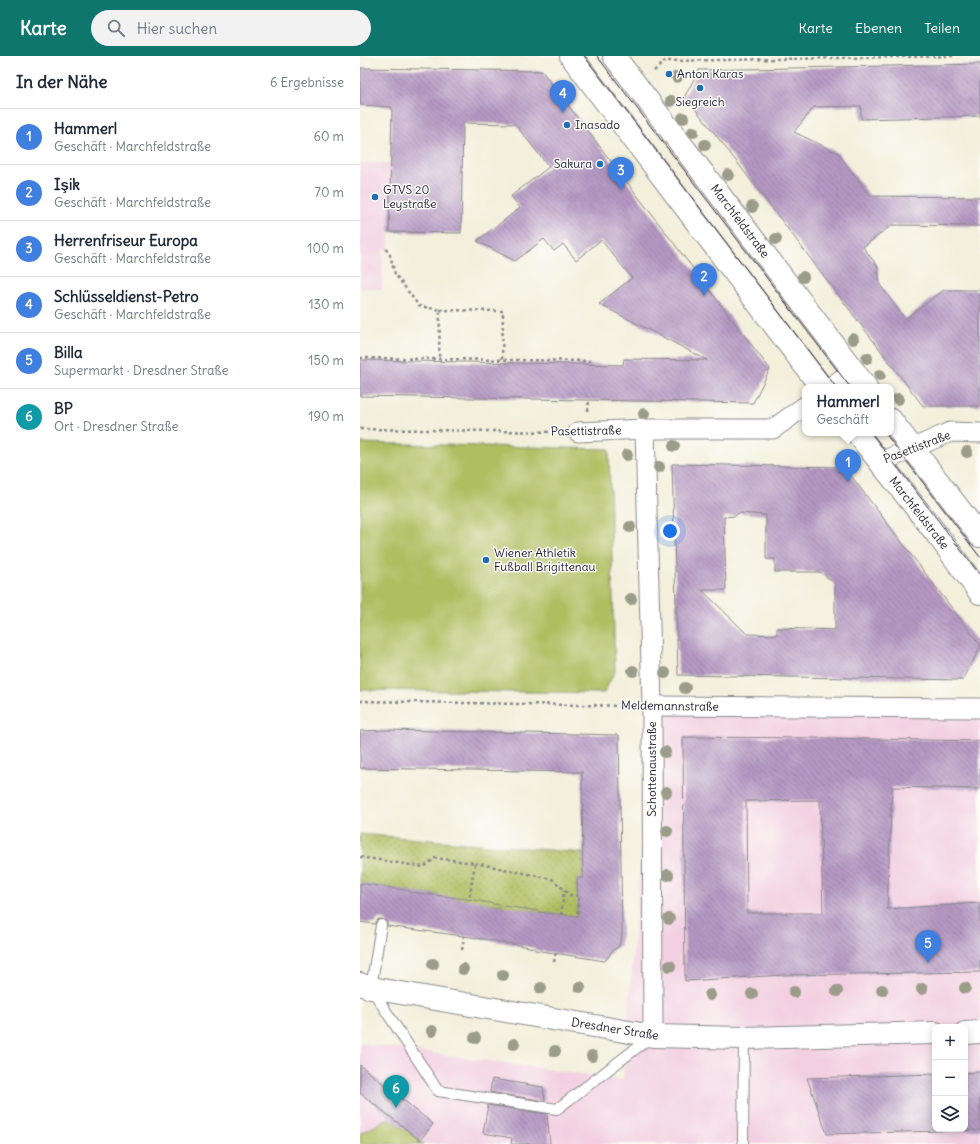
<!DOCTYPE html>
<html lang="de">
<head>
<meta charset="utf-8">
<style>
	body { margin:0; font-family:Delius,sans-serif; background:#f2f2f3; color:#1f2937 }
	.controls { position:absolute; right:12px; bottom:12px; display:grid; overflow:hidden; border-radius:8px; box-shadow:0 2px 10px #0003 }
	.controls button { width:36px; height:36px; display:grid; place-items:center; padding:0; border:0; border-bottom:1px solid #e0e1e3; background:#fff; color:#1f2937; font:20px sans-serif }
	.you { position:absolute; left:310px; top:475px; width:14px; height:14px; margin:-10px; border:3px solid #fff; border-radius:50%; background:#1a73e8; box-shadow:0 0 0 6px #1a73e833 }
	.badge { display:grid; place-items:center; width:26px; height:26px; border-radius:50%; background:#0f766e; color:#fff; font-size:13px; font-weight:700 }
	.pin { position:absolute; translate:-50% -33px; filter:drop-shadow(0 1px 2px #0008) }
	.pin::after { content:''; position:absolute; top:21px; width:14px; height:12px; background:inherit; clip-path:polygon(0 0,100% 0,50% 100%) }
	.popup { position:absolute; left:442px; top:328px; width:92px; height:52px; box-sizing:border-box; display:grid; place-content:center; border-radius:8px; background:#fff; filter:drop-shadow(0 1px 3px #0005); font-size:13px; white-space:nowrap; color:#747a83 }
	.popup b { font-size:15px; color:#1f2937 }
	.popup::after { content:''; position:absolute; left:50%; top:100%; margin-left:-8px; border:8px solid transparent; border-top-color:#fff }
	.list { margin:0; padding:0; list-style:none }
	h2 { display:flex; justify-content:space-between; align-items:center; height:52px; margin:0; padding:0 16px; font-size:17px }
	h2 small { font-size:13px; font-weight:400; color:#747a83 }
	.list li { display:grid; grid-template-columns:26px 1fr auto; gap:12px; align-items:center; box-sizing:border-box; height:56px; padding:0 16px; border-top:1px solid #e0e1e3 }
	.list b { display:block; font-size:15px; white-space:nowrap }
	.list p { margin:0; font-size:13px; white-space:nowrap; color:#747a83 }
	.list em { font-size:13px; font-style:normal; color:#747a83 }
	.icon { flex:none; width:22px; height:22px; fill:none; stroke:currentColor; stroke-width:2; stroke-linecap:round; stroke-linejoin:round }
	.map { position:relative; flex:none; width:620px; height:1088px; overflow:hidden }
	header { display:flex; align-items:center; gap:24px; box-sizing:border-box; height:56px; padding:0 20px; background:#0f766e; color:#fff }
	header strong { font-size:19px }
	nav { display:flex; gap:22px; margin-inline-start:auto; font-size:14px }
	.search { width:280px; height:36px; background:#f2f2f3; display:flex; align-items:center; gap:10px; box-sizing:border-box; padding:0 14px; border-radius:22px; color:#747a83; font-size:15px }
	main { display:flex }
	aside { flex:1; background:#fff }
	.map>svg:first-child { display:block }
</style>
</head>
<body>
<header>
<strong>Karte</strong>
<div class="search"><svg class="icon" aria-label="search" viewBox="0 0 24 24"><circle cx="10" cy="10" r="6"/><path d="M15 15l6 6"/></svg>Hier suchen</div>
<nav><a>Karte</a><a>Ebenen</a><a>Teilen</a></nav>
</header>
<main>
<aside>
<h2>In der Nähe<small>6 Ergebnisse</small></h2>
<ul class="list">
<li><span class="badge" style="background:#3f7fe0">1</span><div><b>Hammerl</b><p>Geschäft · Marchfeldstraße</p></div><em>60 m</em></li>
<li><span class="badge" style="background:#3f7fe0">2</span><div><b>Işik</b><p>Geschäft · Marchfeldstraße</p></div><em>70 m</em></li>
<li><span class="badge" style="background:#3f7fe0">3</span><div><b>Herrenfriseur Europa</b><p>Geschäft · Marchfeldstraße</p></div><em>100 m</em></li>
<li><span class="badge" style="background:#3f7fe0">4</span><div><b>Schlüsseldienst-Petro</b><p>Geschäft · Marchfeldstraße</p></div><em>130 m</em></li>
<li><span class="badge" style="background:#3f7fe0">5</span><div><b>Billa</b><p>Supermarkt · Dresdner Straße</p></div><em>150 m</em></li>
<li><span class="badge" style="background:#0f9aa8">6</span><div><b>BP</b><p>Ort · Dresdner Straße</p></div><em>190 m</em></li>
</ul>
</aside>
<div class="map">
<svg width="620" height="1088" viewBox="0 0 620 1088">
	<defs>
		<pattern id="park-dots" width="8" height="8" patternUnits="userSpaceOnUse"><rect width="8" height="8" fill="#afbe61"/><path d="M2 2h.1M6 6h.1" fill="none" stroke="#96a355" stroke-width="1.8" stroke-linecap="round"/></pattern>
		<pattern id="building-back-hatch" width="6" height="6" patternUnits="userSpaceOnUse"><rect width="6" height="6" fill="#b599c3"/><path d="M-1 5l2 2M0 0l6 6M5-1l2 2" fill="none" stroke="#937ca0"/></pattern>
	</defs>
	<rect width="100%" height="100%" fill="#fdfcf7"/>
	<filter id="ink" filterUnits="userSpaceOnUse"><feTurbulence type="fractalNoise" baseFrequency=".025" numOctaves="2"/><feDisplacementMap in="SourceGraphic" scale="8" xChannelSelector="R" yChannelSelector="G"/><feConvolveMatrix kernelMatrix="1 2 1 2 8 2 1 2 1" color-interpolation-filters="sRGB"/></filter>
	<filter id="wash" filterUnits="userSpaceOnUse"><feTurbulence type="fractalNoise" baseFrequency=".012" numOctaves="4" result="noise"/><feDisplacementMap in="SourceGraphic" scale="16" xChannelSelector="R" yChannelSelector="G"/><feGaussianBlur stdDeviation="0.9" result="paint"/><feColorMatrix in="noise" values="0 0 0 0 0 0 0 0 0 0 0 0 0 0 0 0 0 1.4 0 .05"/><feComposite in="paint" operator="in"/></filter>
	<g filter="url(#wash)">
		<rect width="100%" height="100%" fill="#f3efdb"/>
		<g fill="#f2cfe1" fill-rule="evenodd">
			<polygon points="0,107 30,107 29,193 23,193 22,233 0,232"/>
			<path d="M292,650L620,655V1088H0V987L263,1024ZM575,971H605V1073H575Z"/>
		</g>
		<g fill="#afbe61" stroke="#68704e">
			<polygon points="0,387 249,393 255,615 244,637 0,634"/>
			<polygon points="29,1062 60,1085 63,1088 0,1088 0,1078"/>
		</g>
		<polygon fill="url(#park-dots)" stroke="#68704e" points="0,778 223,797 223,822 217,822 217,837 224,862 178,863 178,855 143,853 143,849 79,843 79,839 70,838 49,843 50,835 0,828"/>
		<g id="blocks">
			<g fill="url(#building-back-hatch)" fill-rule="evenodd">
				<polygon points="620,8 620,60 501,63 501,50 454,51 434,76 478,97 510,140 620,141 620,170 532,169 503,191 518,211 520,229 545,263 584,234 620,234 620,350 563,350 370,97 325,40 339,14"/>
				<polygon points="0,12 182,15 410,313 393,347 0,340 0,304 263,309 264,303 347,304 239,248 272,222 241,184 216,204 203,188 194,195 184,183 155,205 117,185 160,152 151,140 189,111 155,68 103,67 101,177 29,176 32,53 31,51 0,49"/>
				<path d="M312,408L480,411L484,413L492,421L620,589V592L603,624L318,619ZM378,457L406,459V503H415V516H460L475,527V574L417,572V579L387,578L342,534H366L364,461L375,460Z"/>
				<polygon points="27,674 259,679 262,878 259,890 252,895 245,905 175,894 175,892 111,881 27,870 27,866 22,863 18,863 15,868 0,866 0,827 50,835 50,836 115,844 144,850 179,855 178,856 218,860 217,822 223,822 222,716 0,712 0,675"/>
				<path d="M323,681L460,682L620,685V733L532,731L527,853L620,847V916L424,919L325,925ZM460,744L463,857H387L386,745Z"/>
				<polygon points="0,1009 73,1068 60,1084 0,1037"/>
				<polygon points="620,1016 620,1074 467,1078 447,1022 575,1018 575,1073 605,1073 605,1017"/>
				<polygon points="132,1023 183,1031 185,1045 130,1036"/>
				<polygon points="128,1049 187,1058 190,1088 151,1088 152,1082 123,1077"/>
			</g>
		</g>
	</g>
	<g filter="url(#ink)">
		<use href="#blocks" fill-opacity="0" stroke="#8a888b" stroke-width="1"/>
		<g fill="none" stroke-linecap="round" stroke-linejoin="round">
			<g stroke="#8a888b" stroke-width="12">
				<g id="lane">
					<polyline points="21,869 11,932 78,1035 197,1053 291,981"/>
					<polyline points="383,1088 384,982"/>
				</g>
			</g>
			<g stroke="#8a888b" stroke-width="21">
				<g id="street">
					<polyline points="471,331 493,314"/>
					<polyline points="285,373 292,650 293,980"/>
					<polyline points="218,376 285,373 413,373 445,350"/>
					<polyline points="519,406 540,398 590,376 620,377"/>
					<polyline points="292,650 620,652"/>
				</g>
			</g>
			<g stroke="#8a888b" stroke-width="24">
				<g id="secondary">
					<polyline points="211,0 461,331"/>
					<polyline points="254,0 506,331"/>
					<polyline points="531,364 620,480"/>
					<polyline points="497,377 579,481 620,537"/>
					<polyline points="0,928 11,932 293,980 384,982 575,977"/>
					<polyline points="605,977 620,976"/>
				</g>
			</g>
			<g stroke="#8a888b" stroke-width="2.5" stroke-dasharray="3 3" stroke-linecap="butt">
				<polyline points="294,15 305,5 593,0"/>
				<polyline points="26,193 30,199 35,218 59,250 80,254 79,303"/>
				<polyline points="80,254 143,255 142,304"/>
				<polyline points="0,302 231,305 231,309"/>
				<polyline points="228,355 229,344"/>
				<polyline points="0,373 197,376"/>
				<polyline points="0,645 271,650"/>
				<polyline points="0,801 64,811 75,802 115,807 109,844"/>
				<polyline points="115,807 192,823 210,839 219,840 217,861"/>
				<polyline points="201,859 204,834"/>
				<polyline points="102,894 104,880"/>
				<polyline points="194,906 196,895"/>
			</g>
			<use href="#lane" stroke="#fff" stroke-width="10"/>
			<use href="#street" stroke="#fff" stroke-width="19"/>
			<use href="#secondary" stroke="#fff" stroke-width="22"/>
			<g stroke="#22223b" stroke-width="1">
				<polyline points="224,0 476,331"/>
				<polyline points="237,0 490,331"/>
				<polyline points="511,377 620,519"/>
				<polyline points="525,377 620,501"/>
			</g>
		</g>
		<g fill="#9b9c8a">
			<circle cx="317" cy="21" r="6"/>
			<circle cx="311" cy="45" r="6"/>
			<circle cx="323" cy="62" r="6"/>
			<circle cx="333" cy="76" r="6"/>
			<circle cx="345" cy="89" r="6"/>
			<circle cx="368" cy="119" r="6"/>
			<circle cx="392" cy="151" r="6"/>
			<circle cx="416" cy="183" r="6"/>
			<circle cx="443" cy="221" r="6"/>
			<circle cx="493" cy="283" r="6"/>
			<circle cx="507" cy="302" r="6"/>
			<circle cx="520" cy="319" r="6"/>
			<circle cx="538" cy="343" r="6"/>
			<circle cx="284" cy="358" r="6"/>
			<circle cx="314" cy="390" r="6"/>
			<circle cx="607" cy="396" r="6"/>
			<circle cx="267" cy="399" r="6"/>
			<circle cx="299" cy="411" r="6"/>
			<circle cx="270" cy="471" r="6"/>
			<circle cx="271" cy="543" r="6"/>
			<circle cx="273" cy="615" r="6"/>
			<circle cx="305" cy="617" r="6"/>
			<circle cx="325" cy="632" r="6"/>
			<circle cx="305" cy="696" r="6"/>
			<circle cx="306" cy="736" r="6"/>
			<circle cx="307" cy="775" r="6"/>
			<circle cx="308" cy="819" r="6"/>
			<circle cx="309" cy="863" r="6"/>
			<circle cx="73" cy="908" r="6"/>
			<circle cx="310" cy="910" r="6"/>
			<circle cx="103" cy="913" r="6"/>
			<circle cx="143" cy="919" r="6"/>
			<circle cx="220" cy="931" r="6"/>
			<circle cx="181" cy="932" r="6"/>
			<circle cx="605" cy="932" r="6"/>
			<circle cx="562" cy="933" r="6"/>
			<circle cx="522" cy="934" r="6"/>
			<circle cx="477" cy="935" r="6"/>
			<circle cx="434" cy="936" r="6"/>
			<circle cx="392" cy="938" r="6"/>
			<circle cx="350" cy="939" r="6"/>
			<circle cx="72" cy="975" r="6"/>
			<circle cx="115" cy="982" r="6"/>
			<circle cx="154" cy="988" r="6"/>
			<circle cx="195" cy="995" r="6"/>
			<circle cx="232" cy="1000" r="6"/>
		</g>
	</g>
	<g fill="#1f6fb2" stroke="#fdfcf7" stroke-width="1.5">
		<circle cx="309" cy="18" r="4"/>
		<circle cx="340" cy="32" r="4"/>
		<circle cx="207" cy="69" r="4"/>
		<circle cx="240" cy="108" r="4"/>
		<circle cx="15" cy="141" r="4"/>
		<circle cx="126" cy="504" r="4"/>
	</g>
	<g text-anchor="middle" stroke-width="3" stroke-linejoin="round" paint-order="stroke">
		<g font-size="12" fill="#22223b" stroke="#fdfcf7" text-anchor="start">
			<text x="317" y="22">Anton Karas</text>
			<text x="340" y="50" text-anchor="middle">Siegreich</text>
			<text x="215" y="73">Inasado</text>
			<text x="232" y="112" text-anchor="end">Sakura</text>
			<text x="23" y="138">GTVS 20<tspan x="23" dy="14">Leystraße</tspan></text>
			<text x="134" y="501">Wiener Athletik<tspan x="134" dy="14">Fußball Brigittenau</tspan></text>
		</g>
		<g font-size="12" fill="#22223b" stroke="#fdfcf7">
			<text transform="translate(380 165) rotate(53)" y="4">Marchfeldstraße</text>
			<text transform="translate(226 375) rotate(-1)" y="4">Pasettistraße</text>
			<text transform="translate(557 391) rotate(-21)" y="4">Pasettistraße</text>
			<text transform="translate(559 457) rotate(52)" y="4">Marchfeldstraße</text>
			<text transform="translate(310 650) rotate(1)" y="4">Meldemannstraße</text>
			<text transform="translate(292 713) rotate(-90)" y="4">Schottenaustraße</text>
			<text transform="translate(255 973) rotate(9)" y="4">Dresdner Straße</text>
		</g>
	</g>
</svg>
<div class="controls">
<button>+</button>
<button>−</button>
<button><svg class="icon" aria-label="layers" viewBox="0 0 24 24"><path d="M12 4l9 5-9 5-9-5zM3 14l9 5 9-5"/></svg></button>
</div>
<div class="you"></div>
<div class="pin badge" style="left:488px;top:426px;background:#3f7fe0">1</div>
<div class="popup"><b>Hammerl</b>Geschäft</div>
<div class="pin badge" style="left:344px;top:240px;background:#3f7fe0">2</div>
<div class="pin badge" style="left:261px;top:134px;background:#3f7fe0">3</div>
<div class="pin badge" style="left:203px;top:57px;background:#3f7fe0">4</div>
<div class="pin badge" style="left:568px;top:907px;background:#3f7fe0">5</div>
<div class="pin badge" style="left:36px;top:1052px;background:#0f9aa8">6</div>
</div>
</main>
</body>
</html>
